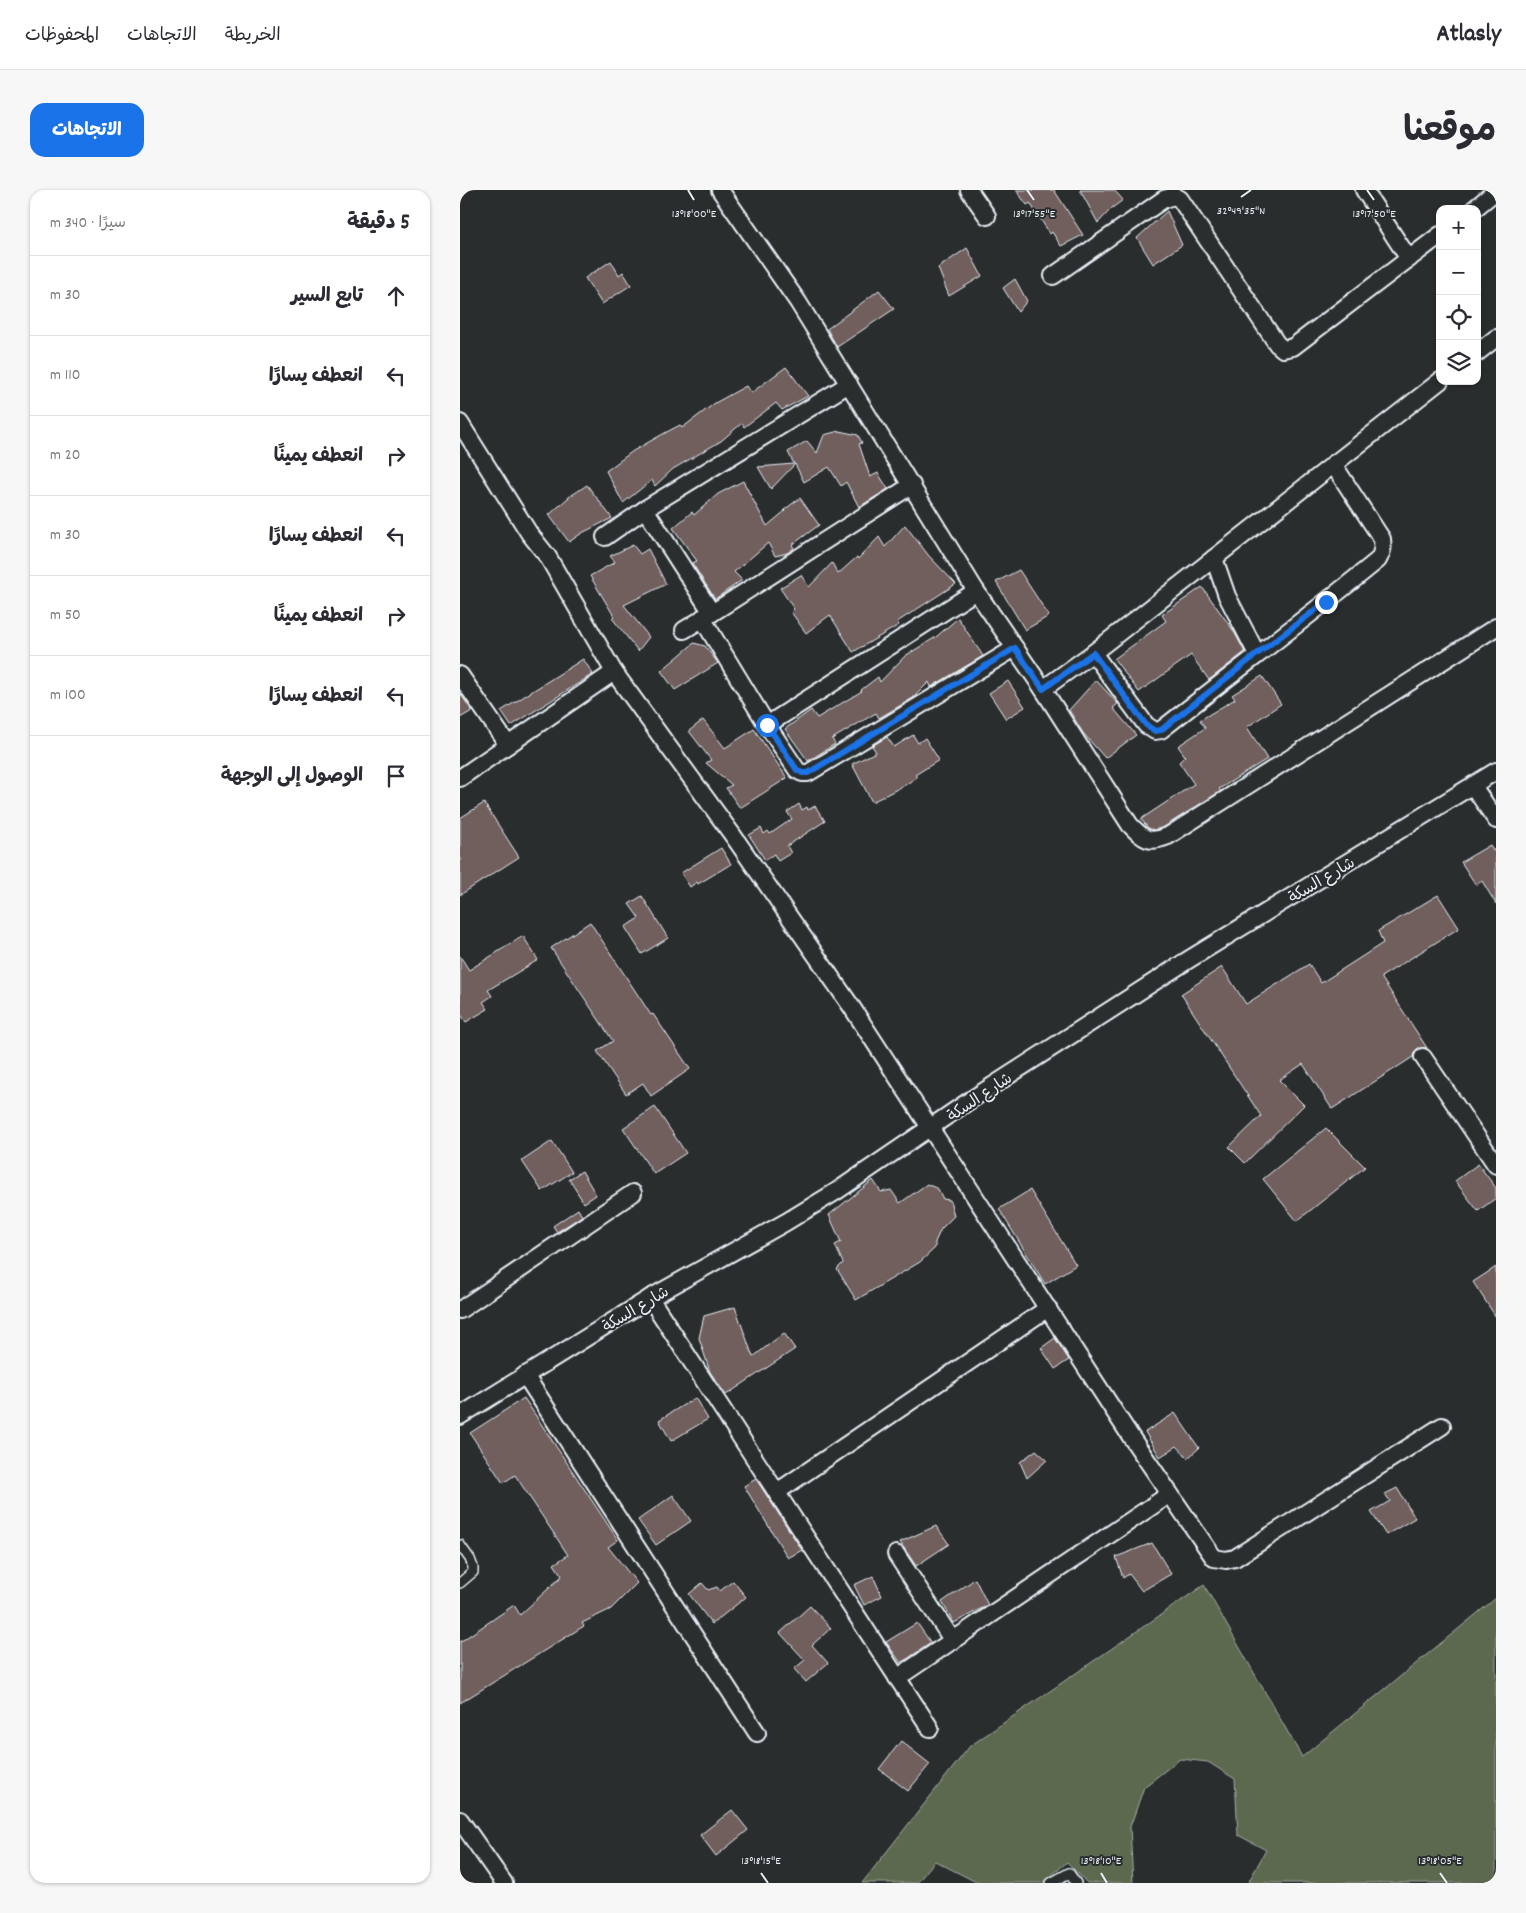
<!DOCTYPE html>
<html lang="ar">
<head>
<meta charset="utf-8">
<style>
	body { margin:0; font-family:Dekko,"Playpen Sans Arabic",sans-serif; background:#f7f7f7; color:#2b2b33; direction:rtl }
	.controls { position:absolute; right:15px; top:15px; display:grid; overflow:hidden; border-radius:10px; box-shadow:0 1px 4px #0004 }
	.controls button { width:45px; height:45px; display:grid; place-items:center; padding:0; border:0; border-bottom:1px solid #e1e1e2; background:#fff; color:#2b2b33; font:25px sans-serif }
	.stop { position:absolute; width:15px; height:15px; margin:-11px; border:4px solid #1a73e8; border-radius:50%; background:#fff }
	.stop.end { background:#1a73e8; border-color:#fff; box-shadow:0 1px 5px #0008 }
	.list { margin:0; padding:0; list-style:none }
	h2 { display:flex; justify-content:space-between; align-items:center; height:65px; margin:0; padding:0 20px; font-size:21px }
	h2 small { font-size:16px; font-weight:400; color:#7c7c81 }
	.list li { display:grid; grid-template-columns:32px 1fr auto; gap:15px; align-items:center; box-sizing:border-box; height:80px; padding:0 20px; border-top:1px solid #e1e1e2 }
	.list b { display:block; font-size:19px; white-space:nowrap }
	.list em { font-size:16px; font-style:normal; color:#7c7c81 }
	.icon { flex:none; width:28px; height:28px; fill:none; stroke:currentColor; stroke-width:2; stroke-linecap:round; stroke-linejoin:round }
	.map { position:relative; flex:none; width:1036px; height:1693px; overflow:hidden; direction:ltr; border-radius:15px }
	header { display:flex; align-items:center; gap:30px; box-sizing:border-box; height:70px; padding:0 25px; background:#fff; border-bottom:1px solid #e1e1e2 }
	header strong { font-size:24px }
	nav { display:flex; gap:28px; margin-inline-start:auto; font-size:18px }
	.intro { display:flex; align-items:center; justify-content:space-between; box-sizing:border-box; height:120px; padding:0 30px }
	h1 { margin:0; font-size:35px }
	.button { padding:12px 22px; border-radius:15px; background:#1a73e8; color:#fff; font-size:18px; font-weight:700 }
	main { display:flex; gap:30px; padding:0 30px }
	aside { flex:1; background:#fff; border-radius:15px; box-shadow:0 1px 4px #0004 }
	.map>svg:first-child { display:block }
</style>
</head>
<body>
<header>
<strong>Atlasly</strong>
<nav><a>الخريطة</a><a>الاتجاهات</a><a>المحفوظات</a></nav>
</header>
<div class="intro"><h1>موقعنا</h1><a class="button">الاتجاهات</a></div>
<main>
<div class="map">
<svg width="1036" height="1693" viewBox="0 0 1036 1693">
	<rect width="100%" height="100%" fill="#2a2d2e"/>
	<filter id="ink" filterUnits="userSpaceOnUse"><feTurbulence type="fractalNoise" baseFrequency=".02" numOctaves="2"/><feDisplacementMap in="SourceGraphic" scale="10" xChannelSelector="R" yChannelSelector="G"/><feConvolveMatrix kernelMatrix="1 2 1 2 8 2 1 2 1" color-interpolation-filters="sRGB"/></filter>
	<g filter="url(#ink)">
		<polygon fill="#5d6950" stroke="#a2ada4" points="744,1395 842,1567 1036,1408 1036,1693 788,1693 806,1660 778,1645 775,1589 748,1572 720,1569 684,1597 670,1637 673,1693 627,1693 607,1672 583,1693 518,1693 475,1671 457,1693 402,1693 510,1556"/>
		<g fill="#715e5d" stroke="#e8f1f8">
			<polygon points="556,0 594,0 623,45 601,56 592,42 590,44 570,13 567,15"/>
			<polygon points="620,0 654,0 663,10 652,18 638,33"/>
			<polygon points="707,21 722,55 693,74 677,48"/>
			<polygon points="507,58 522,86 489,106 478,78"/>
			<polygon points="151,71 159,85 163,82 171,95 142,114 125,88"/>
			<polygon points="555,89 567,111 558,122 543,98"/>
			<polygon points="419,100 434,119 377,157 367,139"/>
			<polygon points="326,177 348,206 322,220 316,213 284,237 282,233 261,251 213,279 195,296 192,290 163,313 146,281 173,261 203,244 220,235 222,238 255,213 286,196 291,203"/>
			<polygon points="379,241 398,245 402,253 399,254 410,287 418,283 428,299 399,317 386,292 381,296 369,277 344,292 335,274 311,299 298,277 334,274 328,262 347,251 357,263 364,245"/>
			<polygon points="283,291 307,336 325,321 324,320 340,308 359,335 332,355 334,358 327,363 315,366 308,353 274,382 282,390 255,409 232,373 237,371 213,338 232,322 234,325 258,304"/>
			<polygon points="127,295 152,328 122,343 109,352 89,325 109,307"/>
			<polygon points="445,335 469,366 496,394 437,432 439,435 393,462 370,425 346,443 331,422 334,419 320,398 341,385 349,397 372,373 378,384 397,367 398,369 419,347 425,357"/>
			<polygon points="173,355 180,364 188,359 206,394 164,415 189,447 178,461 152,428 154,426 130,386 155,372 150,366"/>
			<polygon points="559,380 589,426 565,440 536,392"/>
			<polygon points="742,397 773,440 785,462 749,490 731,465 679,502 654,469 706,431 702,425"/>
			<polygon points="498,428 523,466 471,497 469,492 453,508 419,528 416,523 372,549 375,554 348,571 325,539 351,520 357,528 402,501 401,500 418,487 420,492 445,466 476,447"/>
			<polygon points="234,453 245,456 258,473 215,500 201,481"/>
			<polygon points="123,469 133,484 51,536 41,521"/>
			<polygon points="802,486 821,514 787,537 807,569 759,599 761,601 704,637 694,640 688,638 681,629 734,594 719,572 725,566 718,556 745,538 740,530 775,509 772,505"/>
			<polygon points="636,490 658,514 653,518 676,545 645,568 623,543 609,520"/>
			<polygon points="548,491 565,517 546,529 529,503"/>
			<polygon points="0,503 12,521 0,528"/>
			<polygon points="243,530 265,558 294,539 327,588 280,618 266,598 272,595 246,573 251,570 229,541"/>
			<polygon points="453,545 458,553 465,548 479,570 455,585 457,587 445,595 412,612 392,574 416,562 412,556 427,547 434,557"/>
			<polygon points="24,613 59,667 0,705 0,628"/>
			<polygon points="339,614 342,620 347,617 348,620 355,616 365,631 327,656 331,663 318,671 314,664 305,670 289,645 301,638 304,644 308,641 310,644 332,629 327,622"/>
			<polygon points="1030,655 1036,664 1036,714 1022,691 1016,695 1001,672"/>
			<polygon points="261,658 271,674 238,694 237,692 230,697 221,683"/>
			<polygon points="978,705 999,738 921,787 967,858 958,858 954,862 953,867 872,919 843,874 819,890 844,915 785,973 769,957 801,926 721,804 762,777 786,814 849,774 861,793 923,753 918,741"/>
			<polygon points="182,706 208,748 182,764 165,737 179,728 169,714"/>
			<polygon points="130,732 191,825 193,824 230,879 191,906 183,893 166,904 137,861 153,851 91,758"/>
			<polygon points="63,746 78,770 28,800 32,806 23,812 28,819 6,832 0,823 0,766 9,780"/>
			<polygon points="195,917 226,963 194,984 163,938"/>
			<polygon points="866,938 905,977 837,1031 803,989"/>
			<polygon points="92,951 112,982 82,1001 62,971"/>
			<polygon points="1018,974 1036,998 1036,1008 1018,1021 995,991"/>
			<polygon points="122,981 136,1005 124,1013 109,989"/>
			<polygon points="413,990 421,1002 431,1000 440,1013 467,994 478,999 483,1009 490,1010 494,1026 481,1039 475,1052 475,1058 460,1072 396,1110 377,1079 383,1073 375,1055 381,1052 369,1025"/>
			<polygon points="570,1000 616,1075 585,1094 539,1019"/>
			<polygon points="118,1019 122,1026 97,1042 93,1036"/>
			<polygon points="1036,1077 1036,1127 1013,1092"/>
			<polygon points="275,1117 293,1167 324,1143 335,1159 266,1205 250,1182 239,1148 244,1126"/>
			<polygon points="595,1148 609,1170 595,1179 581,1158"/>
			<polygon points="64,1208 158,1350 148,1357 177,1393 151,1419 122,1433 124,1436 0,1513 0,1452 54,1415 60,1425 102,1386 94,1374 108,1365 55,1285 43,1293 10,1243"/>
			<polygon points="235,1208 248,1229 211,1251 199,1230"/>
			<polygon points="715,1223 739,1258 728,1268 717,1256 700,1267 685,1242"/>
			<polygon points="576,1260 587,1270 567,1288 560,1272"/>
			<polygon points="296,1289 342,1360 328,1368 284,1296"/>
			<polygon points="937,1298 955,1328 926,1345 911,1322 930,1311 925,1304"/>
			<polygon points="213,1305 231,1331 196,1355 178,1330"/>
			<polygon points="476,1336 489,1354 456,1376 440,1352"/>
			<polygon points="692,1353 711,1384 682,1401 669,1384 663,1388 656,1367"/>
			<polygon points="413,1386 422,1406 404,1415 394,1395"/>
			<polygon points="515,1389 528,1415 494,1433 482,1412"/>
			<polygon points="273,1391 286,1407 252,1434 229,1404 242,1393 248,1400 257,1397 260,1401"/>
			<polygon points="350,1416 371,1438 352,1455 368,1473 346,1492 334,1479 345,1470 320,1443"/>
			<polygon points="457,1433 471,1453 441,1473 426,1452"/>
			<polygon points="441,1551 470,1574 448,1601 419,1579"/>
			<polygon points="272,1620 288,1640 256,1666 240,1645"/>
		</g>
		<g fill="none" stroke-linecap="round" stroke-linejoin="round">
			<g stroke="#e8f1f8" stroke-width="12">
				<g id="lane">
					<polyline points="0,1355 10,1369 13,1377 13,1382 0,1393"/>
					<polyline points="591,1693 609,1683 616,1693"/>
				</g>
			</g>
			<g stroke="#e8f1f8" stroke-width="20">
				<g id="street">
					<path d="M260,0L338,112L516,401L583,499L670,635C684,649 688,654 708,646L1036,437"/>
					<polyline points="509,0 527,26"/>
					<polyline points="904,0 949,69"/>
					<polyline points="1014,19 1036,1"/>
					<polyline points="593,86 704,9 714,6 720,9 817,154 823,159 833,157 980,45"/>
					<polyline points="1017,163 1036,148"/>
					<polyline points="0,233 69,343 88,367 154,482 274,647 391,816 671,1247 754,1368 766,1370 775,1368 982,1236"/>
					<polyline points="185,319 252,423 452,295"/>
					<polyline points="145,347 185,319 389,194"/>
					<polyline points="754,368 767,406 797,464"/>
					<polyline points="242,428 307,535 337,580 342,583 348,583 555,458"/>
					<polyline points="224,440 252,423"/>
					<path d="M633,463L686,535L695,541L701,540C773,483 847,428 918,370C923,362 923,357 922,349L873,274"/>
					<polyline points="0,485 48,555"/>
					<polyline points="583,499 633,463 980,191"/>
					<polyline points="307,535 516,401"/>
					<polyline points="0,588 154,482"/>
					<polyline points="1013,596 1036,630"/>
					<polyline points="963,867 1036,975"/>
					<polyline points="190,1108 470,1538"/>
					<polyline points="0,1120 173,1003"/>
					<polyline points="65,1185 297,1543"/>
					<polyline points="0,1226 190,1108 326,1032 377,1001 509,911 728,770 1036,581"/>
					<polyline points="317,1302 588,1118"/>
					<polyline points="436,1364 493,1451"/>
					<polyline points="437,1488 710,1304"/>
					<polyline points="0,1630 44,1693"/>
				</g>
			</g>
			<use href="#lane" stroke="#2a2d2e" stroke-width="9"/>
			<use href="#street" stroke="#2a2d2e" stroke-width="16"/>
		</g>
	</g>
	<g fill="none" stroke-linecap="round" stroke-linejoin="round" filter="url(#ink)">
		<polyline stroke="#1a73e8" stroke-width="6" points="307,535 337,580 342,583 348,583 555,458 583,499 633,463 686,535 695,541 701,540 797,464 866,412"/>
	</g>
	<path fill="none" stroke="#e8f1f8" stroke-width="2" d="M228,0L234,10M567,0L574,10M907,0L914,10M781,7L791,0M301,1683L308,1693M641,1683L647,1693M980,1683L987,1693"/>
	<g text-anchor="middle" stroke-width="4" stroke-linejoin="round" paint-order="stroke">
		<g font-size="16" fill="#e8f1f8" stroke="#2a2d2e">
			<text transform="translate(861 689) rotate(-31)" y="6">شارع السكة</text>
			<text transform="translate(519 906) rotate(-34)" y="6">شارع السكة</text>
			<text transform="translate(175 1118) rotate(-31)" y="6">شارع السكة</text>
		</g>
	</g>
	<g font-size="12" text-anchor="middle" fill="#e8f1f8" stroke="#2a2d2e" stroke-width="4" stroke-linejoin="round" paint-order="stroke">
		<text x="781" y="24">32°49'35"N</text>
		<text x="234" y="27">13°18'00"E</text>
		<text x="574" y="27">13°17'55"E</text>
		<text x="914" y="27">13°17'50"E</text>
		<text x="301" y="1674">13°18'15"E</text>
		<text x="641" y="1674">13°18'10"E</text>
		<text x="980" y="1674">13°18'05"E</text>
	</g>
</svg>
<div class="controls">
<button>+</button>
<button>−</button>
<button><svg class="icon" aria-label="locate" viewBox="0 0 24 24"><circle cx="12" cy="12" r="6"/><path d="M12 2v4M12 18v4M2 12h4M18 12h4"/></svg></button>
<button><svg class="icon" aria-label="layers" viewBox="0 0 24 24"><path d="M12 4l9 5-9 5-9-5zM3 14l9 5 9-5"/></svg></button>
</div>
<div class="stop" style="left:307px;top:535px"></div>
<div class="stop end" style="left:866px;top:412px"></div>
</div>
<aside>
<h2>5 دقيقة<small>سيرًا · 340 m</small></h2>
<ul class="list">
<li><svg class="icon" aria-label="ahead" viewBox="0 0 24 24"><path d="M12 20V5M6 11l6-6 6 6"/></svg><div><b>تابع السير</b></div><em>30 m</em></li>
<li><svg class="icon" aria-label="left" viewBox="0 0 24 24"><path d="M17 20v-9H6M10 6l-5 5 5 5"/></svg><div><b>انعطف يسارًا</b></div><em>110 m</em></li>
<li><svg class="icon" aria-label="right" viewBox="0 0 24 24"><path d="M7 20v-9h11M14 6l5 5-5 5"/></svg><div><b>انعطف يمينًا</b></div><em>20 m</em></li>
<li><svg class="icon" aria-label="left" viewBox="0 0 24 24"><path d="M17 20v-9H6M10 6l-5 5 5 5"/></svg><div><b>انعطف يسارًا</b></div><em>30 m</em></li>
<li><svg class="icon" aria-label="right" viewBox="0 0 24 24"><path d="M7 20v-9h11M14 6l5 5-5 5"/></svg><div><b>انعطف يمينًا</b></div><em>50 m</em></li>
<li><svg class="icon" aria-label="left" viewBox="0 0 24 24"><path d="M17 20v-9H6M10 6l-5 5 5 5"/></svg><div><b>انعطف يسارًا</b></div><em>100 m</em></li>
<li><svg class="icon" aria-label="arrive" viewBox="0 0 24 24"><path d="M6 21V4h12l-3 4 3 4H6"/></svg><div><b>الوصول إلى الوجهة</b></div></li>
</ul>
</aside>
</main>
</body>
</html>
